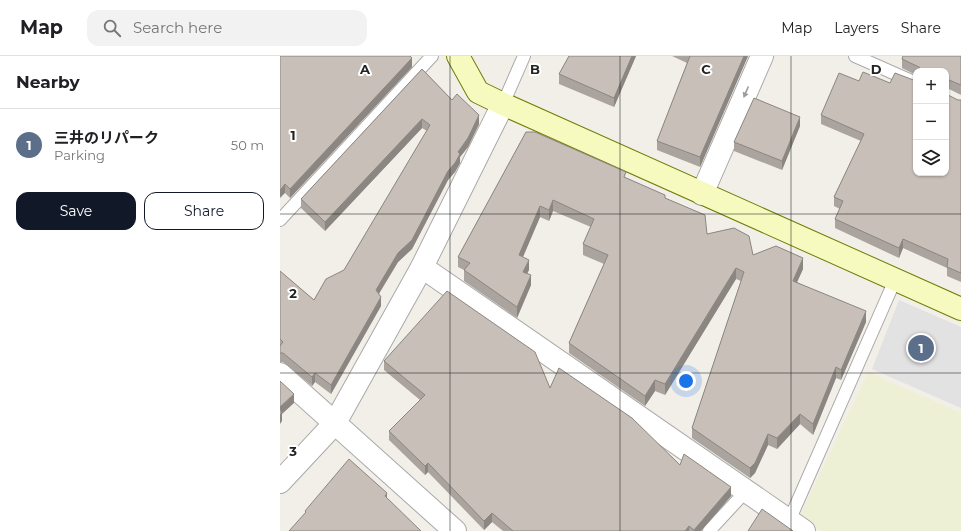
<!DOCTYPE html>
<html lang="en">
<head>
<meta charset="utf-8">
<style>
	body { margin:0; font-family:Montserrat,"Noto Sans JP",sans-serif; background:#f2f2f2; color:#202124 }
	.controls { position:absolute; right:12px; top:12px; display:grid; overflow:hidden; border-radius:8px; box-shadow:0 1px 3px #0004 }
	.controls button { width:36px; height:36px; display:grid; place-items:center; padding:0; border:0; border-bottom:1px solid #e0e0e0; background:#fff; color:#202124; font:20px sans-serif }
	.you { position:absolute; left:406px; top:325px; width:14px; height:14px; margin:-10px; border:3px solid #fff; border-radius:50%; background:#1a73e8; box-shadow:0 0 0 6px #1a73e833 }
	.badge { display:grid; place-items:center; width:26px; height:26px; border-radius:50%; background:#111827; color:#fff; font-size:13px; font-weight:700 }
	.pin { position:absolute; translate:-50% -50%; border:2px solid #fff; box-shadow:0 1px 4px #0006 }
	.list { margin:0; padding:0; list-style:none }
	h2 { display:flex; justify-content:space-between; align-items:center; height:52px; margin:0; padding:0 16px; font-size:17px }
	h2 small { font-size:13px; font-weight:400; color:#757577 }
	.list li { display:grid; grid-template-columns:26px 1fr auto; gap:12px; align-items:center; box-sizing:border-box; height:72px; padding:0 16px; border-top:1px solid #e0e0e0 }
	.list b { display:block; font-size:15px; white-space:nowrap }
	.list p { margin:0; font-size:13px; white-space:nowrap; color:#757577 }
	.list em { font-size:13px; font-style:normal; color:#757577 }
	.actions { display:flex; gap:8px; padding:12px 16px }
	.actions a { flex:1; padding:9px 0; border:1px solid #111827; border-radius:12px; text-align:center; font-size:14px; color:#111827 }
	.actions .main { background:#111827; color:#fff }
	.icon { flex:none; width:22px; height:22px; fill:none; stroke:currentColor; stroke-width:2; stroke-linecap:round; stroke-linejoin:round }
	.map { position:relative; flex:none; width:681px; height:475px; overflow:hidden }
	header { display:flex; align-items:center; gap:24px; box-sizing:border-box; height:56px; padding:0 20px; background:#fff; border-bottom:1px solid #e0e0e0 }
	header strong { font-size:19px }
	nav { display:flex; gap:22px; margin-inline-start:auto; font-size:14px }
	.search { width:280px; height:36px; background:#f2f2f2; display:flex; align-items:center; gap:10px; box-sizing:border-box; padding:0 14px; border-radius:12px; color:#757577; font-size:15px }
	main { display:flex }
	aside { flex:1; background:#fff }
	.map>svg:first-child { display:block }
</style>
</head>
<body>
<header>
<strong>Map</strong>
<div class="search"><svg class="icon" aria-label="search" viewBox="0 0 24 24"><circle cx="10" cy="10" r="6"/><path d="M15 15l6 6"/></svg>Search here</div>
<nav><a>Map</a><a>Layers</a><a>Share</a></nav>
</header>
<main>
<aside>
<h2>Nearby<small></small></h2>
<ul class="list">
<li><span class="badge" style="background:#5c6f8a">1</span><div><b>三井のリパーク</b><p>Parking</p></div><em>50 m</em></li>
</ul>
<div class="actions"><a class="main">Save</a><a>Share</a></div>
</aside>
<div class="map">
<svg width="681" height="475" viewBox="0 0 681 475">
	<rect width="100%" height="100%" fill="#f2efe9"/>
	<polygon fill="#eef0d5" points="588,316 681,357 681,475 541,475 520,460"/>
	<polygon fill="#e2e2e2" points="619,244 681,271 681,352 592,313"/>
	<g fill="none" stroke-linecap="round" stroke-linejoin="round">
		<g stroke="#a9a9a9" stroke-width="14">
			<g id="lane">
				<polyline points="575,0 636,27"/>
				<polyline points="223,48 244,0"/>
				<polyline points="0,164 152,0"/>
				<polyline points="509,465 615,224"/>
				<polyline points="429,475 466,435"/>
			</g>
		</g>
		<g stroke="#a9a9a9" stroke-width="24">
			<g id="street">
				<polyline points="422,138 482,0"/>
				<polyline points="142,211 524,475"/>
				<polyline points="0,318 175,475"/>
				<polyline points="0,426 55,367 142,211 223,48"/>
			</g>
		</g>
		<g stroke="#707d05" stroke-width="24">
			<polyline id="secondary" points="178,0 198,36 223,48 681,253"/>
		</g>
		<use href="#lane" stroke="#fff" stroke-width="12"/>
		<use href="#street" stroke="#fff" stroke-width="22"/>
		<use href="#secondary" stroke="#f7fabf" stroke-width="22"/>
	</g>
	<g fill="#aba49e">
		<polygon points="0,0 131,1 132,11 10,142 5,137"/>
		<polygon points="289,0 356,0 334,51 279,28 279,18"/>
		<polygon points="392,0 468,0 420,111 377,94 377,85 407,7"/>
		<polygon points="681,0 681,39 669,33 666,33 666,15 636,15 636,19 622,12 622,3"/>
		<polygon points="142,13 172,44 199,68 188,91 180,101 180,107 175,116 168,124 132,193 118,206 99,238 101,250 51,338 35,326 32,330 3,306 0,306 0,215 34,244 64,214 147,75 142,72 45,175 21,152 21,143"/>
		<polygon points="579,25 610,27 678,44 681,44 681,226 667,220 667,212 623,192 619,202 555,172 555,163 560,153 554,150 554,141 581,85 541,68 541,59"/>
		<polygon points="520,70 502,114 454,95 454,86"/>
		<polygon points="246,76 346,122 385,142 427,178 473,199 523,213 517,226 586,266 561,324 556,322 533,379 520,368 497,393 488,389 475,417 470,422 412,382 412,372 461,225 456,223 385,339 375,335 365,350 289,297 289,287 324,208 303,199 303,188 311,171 273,155 269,165 260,161 243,201 249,214 247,217 251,229 237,262 184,225 184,214 178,211 178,201"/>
		<polygon points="104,305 270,332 451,440 421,475 223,475 212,466 204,474 148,416 145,419 109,384 109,375 140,344 104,314"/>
	</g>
	<g fill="#8b8681">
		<polygon points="352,0 356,0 334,51 334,42"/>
		<polygon points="464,0 468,0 420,111 420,101"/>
		<polygon points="132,2 132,11 10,142 10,133"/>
		<polygon points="199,59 199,68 188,91 180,101 180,107 175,116 168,124 132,193 118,206 96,242 96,234"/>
		<polygon points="520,61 520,70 502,114 502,105"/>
		<polygon points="142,63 142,72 45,175 45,166"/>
		<polygon points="5,128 5,137 0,142 0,134"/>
		<polygon points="273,144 273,155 269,165 269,154"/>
		<polygon points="260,150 260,161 239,210 239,199"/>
		<polygon points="623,183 623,192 619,202 619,192"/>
		<polygon points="523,202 523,213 513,235 513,225"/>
		<polygon points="249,204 249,214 243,226 243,216"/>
		<polygon points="456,212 456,223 385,339 385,328"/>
		<polygon points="251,219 251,229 237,262 237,251"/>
		<polygon points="101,241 101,250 51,338 51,329"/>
		<polygon points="586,255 586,266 561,324 561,314"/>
		<polygon points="556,311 556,322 533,379 533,368"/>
		<polygon points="35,317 35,326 32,330 32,321"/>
		<polygon points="375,324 375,335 365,350 365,340"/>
		<polygon points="14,338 14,347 2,358 2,365 0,368 0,351"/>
		<polygon points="520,358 520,368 497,393 497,382"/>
		<polygon points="488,378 488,389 475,417 470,422 470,412"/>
		<polygon points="148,407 148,416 145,419 145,410"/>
		<polygon points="451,431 451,440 421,475 414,475 414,474"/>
		<polygon points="107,437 107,446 105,440"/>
		<polygon points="212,457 212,466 204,474 204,465"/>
		<polygon points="409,470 409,475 405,475"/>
	</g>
	<g fill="#c7bfb8" stroke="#8b8681">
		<polygon points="0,0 130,0 132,2 10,133 5,128 0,134"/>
		<polygon points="289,0 352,0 334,42 279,18"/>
		<polygon points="410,0 464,0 420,101 377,85"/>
		<polygon points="623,0 681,0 681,29 669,24 666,24 666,15 642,15 639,11 622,3"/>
		<polygon points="142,13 172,44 177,38 199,59 188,82 178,96 180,98 175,107 168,115 132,184 118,197 96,234 101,241 51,329 35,317 32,321 3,297 0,297 0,290 3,286 0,283 0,215 34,244 46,223 64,214 150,69 142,63 45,166 21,143"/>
		<polygon points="583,16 610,27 615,17 636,25 636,117 666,117 666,38 678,44 681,44 681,217 667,211 668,203 623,183 619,192 555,163 563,145 554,141 584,78 541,59 559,17 579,25"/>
		<polygon points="474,42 520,61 502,105 454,86"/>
		<polygon points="246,76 255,76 346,116 344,121 385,139 385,142 425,159 427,178 454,172 469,180 473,199 496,190 523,202 513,225 586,255 561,314 556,311 533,368 520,358 497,382 488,378 475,407 470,412 412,372 464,216 456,212 385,328 375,324 365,340 289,287 328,199 303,188 314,163 273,144 269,154 260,150 239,199 249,204 243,216 251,219 237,251 184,214 190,207 178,201"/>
		<polygon points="167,235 255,296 270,332 279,312 352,362 400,409 404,398 451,431 414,474 409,470 405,475 233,475 212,457 204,465 148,407 145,410 109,375 145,339 104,305"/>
		<polygon points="0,325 14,338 0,351"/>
		<polygon points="0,352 2,357 0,359"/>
		<polygon points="69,403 107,437 105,440 141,475 9,475 26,456 25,455"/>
		<polygon points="482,453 513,475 468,475"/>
	</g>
	<defs><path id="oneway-solid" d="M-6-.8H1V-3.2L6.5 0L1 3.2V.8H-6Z"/></defs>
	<use fill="#9c9c9c" href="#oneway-solid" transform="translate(466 36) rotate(113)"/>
	<path fill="none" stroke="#222" stroke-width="1" stroke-opacity="0.55" d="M170,0V475M340,0V475M511,0V475M0,158H681M0,317H681"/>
	<g font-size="13" text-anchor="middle" font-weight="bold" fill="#222" stroke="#fff" stroke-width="4" stroke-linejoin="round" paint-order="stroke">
		<text x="85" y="18">A</text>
		<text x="255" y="18">B</text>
		<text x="426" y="18">C</text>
		<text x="596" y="18">D</text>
		<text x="13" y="84">1</text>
		<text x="13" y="242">2</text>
		<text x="13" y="400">3</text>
	</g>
</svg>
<div class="controls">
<button>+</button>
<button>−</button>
<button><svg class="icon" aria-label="layers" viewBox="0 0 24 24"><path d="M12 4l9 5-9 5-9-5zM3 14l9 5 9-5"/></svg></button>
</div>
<div class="you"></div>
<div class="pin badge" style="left:641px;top:292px;background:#5c6f8a">1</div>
</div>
</main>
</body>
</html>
